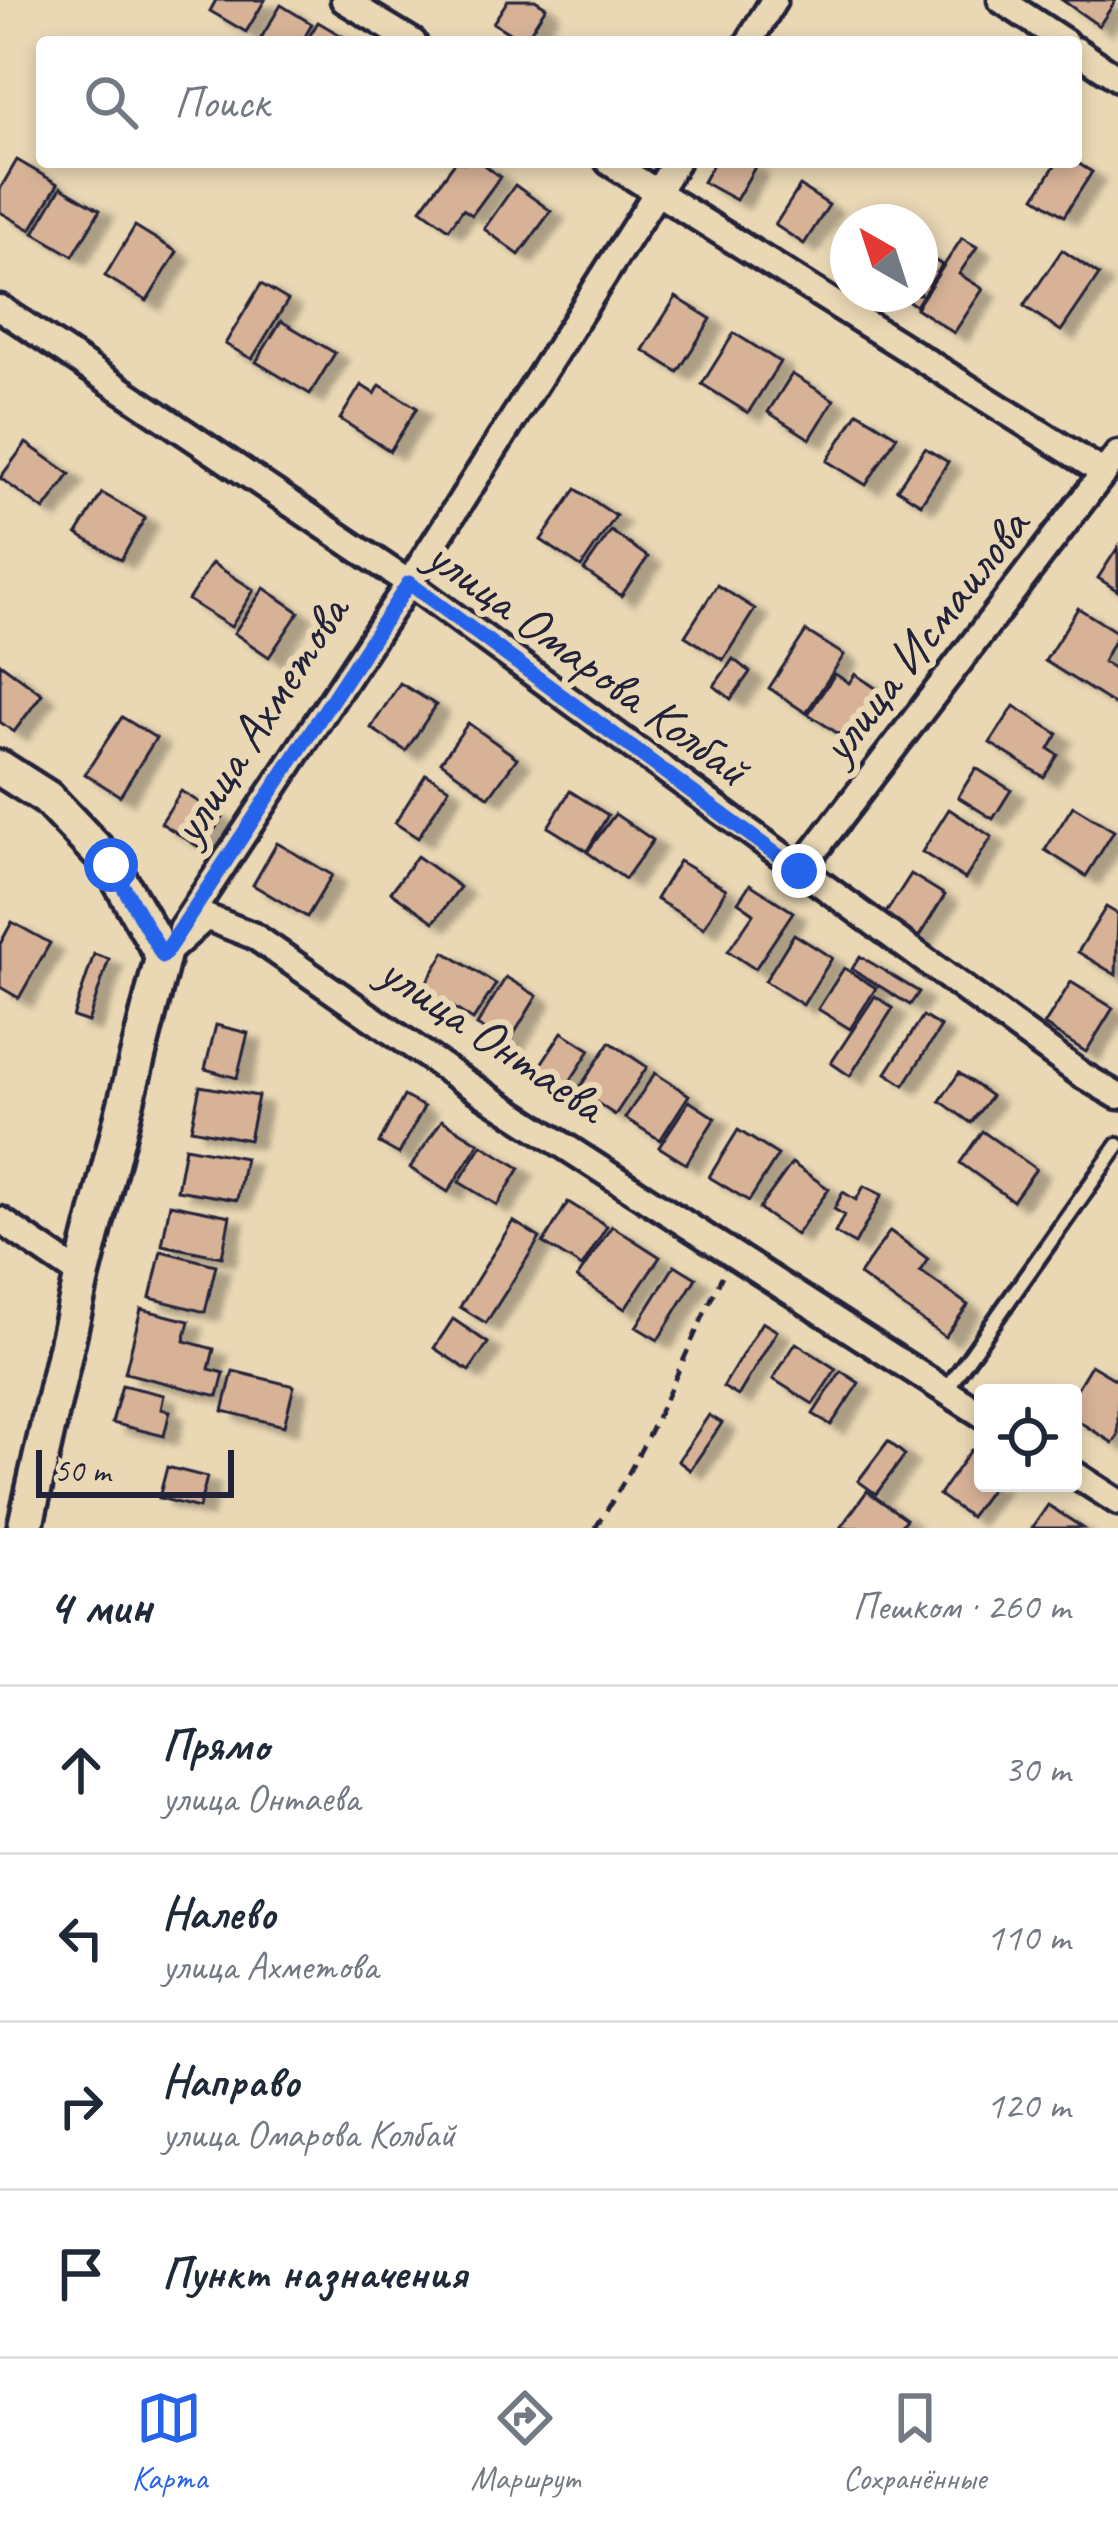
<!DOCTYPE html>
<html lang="ru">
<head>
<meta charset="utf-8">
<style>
	body { margin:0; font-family:Caveat,sans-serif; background:#f2f2f3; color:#1f2937 }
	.controls { position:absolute; right:36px; bottom:36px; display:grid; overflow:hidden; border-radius:12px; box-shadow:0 6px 18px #0003 }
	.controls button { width:108px; height:108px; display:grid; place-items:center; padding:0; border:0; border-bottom:3px solid #e0e1e3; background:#fff; color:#1f2937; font:60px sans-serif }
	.compass { position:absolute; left:830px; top:204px; width:108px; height:108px; border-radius:50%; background:#fff; box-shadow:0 6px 18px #0003; rotate:321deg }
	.scale { position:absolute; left:36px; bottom:30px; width:198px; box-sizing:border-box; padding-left:12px; border:6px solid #22223b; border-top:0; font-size:33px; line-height:42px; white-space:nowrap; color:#22223b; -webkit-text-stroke:9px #ead8b5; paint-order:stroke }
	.stop { position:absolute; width:36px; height:36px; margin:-27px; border:9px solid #2563eb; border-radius:50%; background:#fff }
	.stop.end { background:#2563eb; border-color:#fff; box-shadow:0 3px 12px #0008 }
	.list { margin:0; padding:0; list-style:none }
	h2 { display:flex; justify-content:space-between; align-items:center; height:156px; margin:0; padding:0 48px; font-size:51px }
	h2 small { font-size:39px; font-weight:400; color:#747a83 }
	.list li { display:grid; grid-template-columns:78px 1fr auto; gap:36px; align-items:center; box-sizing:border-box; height:168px; padding:0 48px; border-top:3px solid #e0e1e3 }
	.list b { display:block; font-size:45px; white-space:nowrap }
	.list p { margin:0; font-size:39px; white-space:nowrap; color:#747a83 }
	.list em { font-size:39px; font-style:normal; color:#747a83 }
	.icon { flex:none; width:66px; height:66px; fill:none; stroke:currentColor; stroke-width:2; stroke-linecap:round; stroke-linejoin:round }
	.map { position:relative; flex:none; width:1118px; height:1528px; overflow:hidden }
	.search { position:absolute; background:#fff; box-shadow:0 6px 18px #0003; left:36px; right:36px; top:36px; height:132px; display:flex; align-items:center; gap:30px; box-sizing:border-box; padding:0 42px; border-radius:12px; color:#747a83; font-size:45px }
	.sheet { height:828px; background:#fff }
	nav { display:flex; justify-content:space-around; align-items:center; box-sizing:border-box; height:168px; border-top:3px solid #e0e1e3; background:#fff; font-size:33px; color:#747a83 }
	nav a { display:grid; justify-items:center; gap:6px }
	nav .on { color:#2563eb }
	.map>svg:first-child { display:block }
</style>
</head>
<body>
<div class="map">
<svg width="1118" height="1528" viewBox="0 0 1118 1528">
	<defs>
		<filter id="shadow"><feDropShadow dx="13" dy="8" stdDeviation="3" flood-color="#0004"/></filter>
	</defs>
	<rect width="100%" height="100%" fill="#ead8b5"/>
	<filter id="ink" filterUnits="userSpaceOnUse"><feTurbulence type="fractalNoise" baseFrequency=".00833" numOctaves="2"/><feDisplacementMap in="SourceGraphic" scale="24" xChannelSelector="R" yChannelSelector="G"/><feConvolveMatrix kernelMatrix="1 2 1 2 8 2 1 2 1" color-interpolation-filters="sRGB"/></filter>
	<g filter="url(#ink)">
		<g fill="#d7b297" stroke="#22223b" stroke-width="3" filter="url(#shadow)">
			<polygon points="216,0 265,0 246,32 210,11"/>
			<polygon points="508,0 535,0 546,7 524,42 493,23"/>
			<polygon points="1062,0 1116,0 1099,26"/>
			<polygon points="281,5 312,24 302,42 268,42 261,38"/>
			<polygon points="318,22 352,42 306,42"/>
			<polygon points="17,160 58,184 31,230 0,212 0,189"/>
			<polygon points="455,162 480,162 500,177 472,215 463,209 449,229 421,209"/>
			<polygon points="714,162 747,162 755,167 736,200 703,182"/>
			<polygon points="1057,162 1076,162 1092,172 1064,216 1035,197"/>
			<polygon points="515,185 551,211 519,255 484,229"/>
			<polygon points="800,186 829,205 804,244 775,225"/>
			<polygon points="61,187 100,210 73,256 34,233"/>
			<polygon points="135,226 177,252 147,301 105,276"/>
			<polygon points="962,238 977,247 959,274 983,289 954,333 916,308"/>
			<polygon points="1062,250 1099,275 1061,331 1024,306"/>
			<polygon points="920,251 942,265 916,306 898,294 920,294"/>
			<polygon points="261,284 288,300 252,359 225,344"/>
			<polygon points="676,297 711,319 678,372 643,350"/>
			<polygon points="281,321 335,353 310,394 256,362"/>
			<polygon points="734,333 780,362 748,413 702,384"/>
			<polygon points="792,374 834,400 810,439 768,412"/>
			<polygon points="361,385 375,394 380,385 417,408 390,451 340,419"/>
			<polygon points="858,412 897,436 866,485 827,461"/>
			<polygon points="26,443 70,474 44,510 0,478"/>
			<polygon points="925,448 948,462 921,504 897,489"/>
			<polygon points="576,489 616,516 581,567 541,540"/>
			<polygon points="102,493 145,518 121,560 77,534"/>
			<polygon points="611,531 648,557 621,596 584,570"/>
			<polygon points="1118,547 1118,591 1098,578"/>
			<polygon points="212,563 254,590 231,627 188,600"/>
			<polygon points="717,585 755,609 723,660 685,636"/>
			<polygon points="264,588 299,612 269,657 234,633"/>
			<polygon points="1078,608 1118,633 1103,662 1118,671 1115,705 1045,661"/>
			<polygon points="806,631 844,655 806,713 769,688"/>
			<polygon points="733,659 750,672 731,699 714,686"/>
			<polygon points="0,663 42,694 14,732 0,722"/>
			<polygon points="835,674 849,683 855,674 880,691 848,740 808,714"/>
			<polygon points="400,683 436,705 406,751 371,728"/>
			<polygon points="1014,706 1058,734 1049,749 1058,755 1044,777 990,743"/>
			<polygon points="122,717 156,738 120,796 85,774"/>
			<polygon points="468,723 517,758 489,797 441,762"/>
			<polygon points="976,768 1011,790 993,819 958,797"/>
			<polygon points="426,774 449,788 418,838 395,823"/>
			<polygon points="181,791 223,817 202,849 161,823"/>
			<polygon points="570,791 608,815 587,851 548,827"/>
			<polygon points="1073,806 1114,831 1086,876 1045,850"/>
			<polygon points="949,809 992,837 965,879 922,852"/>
			<polygon points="615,814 653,840 625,879 587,852"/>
			<polygon points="277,843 332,875 307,917 253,885"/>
			<polygon points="417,856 460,887 434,922 391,892"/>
			<polygon points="679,861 726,889 704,928 656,899"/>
			<polygon points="911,874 945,895 918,938 884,916"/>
			<polygon points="750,884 793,912 755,969 728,951 754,913 738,902"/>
			<polygon points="1106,907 1118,914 1116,975 1078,952"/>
			<polygon points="12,922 50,943 19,998 0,987 0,944"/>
			<polygon points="794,934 832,958 803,1005 765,981"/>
			<polygon points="445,952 496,984 473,1020 423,988"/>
			<polygon points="94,954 109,959 88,1022 73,1017"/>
			<polygon points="860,956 919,992 910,1005 852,969"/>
			<polygon points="844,968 876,988 850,1029 818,1009"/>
			<polygon points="506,977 537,996 508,1044 477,1025"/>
			<polygon points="1071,982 1113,1008 1086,1052 1044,1025"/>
			<polygon points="875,996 893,1008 850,1076 831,1063"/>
			<polygon points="923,1016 941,1027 904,1085 886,1073"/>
			<polygon points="216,1025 248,1033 237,1078 205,1069"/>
			<polygon points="562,1032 590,1050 567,1086 539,1067"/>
			<polygon points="610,1042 647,1067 615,1115 578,1090"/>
			<polygon points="655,1073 689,1095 660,1140 625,1118"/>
			<polygon points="959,1073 991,1096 971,1123 940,1101"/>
			<polygon points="200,1086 258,1096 249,1140 191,1129"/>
			<polygon points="404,1096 424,1107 399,1154 379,1143"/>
			<polygon points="689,1101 715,1118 686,1164 659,1147"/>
			<polygon points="442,1120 479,1143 448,1192 410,1168"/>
			<polygon points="738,1130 778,1155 749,1201 709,1177"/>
			<polygon points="982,1131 1036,1169 1013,1201 960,1163"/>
			<polygon points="482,1145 520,1168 497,1205 459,1182"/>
			<polygon points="185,1147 245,1158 237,1200 177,1190"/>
			<polygon points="792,1163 829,1189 796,1235 759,1209"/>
			<polygon points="864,1186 882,1195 855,1244 835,1233 844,1215 834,1209 843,1192 856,1200"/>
			<polygon points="568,1202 607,1226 582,1267 543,1243"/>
			<polygon points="170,1204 230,1216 222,1257 162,1245"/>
			<polygon points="513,1221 540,1238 486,1323 460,1307"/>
			<polygon points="612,1226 660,1257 625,1309 577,1278"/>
			<polygon points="890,1231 928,1259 920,1271 968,1305 945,1337 859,1275"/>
			<polygon points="161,1251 216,1265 205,1312 150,1298"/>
			<polygon points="675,1265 696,1278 658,1340 636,1327"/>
			<polygon points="141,1309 189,1321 184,1341 214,1349 209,1369 224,1373 218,1396 125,1373"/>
			<polygon points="453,1319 488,1343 469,1371 434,1348"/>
			<polygon points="762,1322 777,1331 738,1396 723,1387"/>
			<polygon points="796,1343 836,1369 813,1404 773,1379"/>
			<polygon points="1091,1365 1118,1381 1118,1436 1113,1443 1073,1418 1073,1395"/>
			<polygon points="233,1371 294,1386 284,1426 223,1411"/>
			<polygon points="841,1371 859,1383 831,1425 813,1414"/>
			<polygon points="122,1385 164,1395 161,1409 170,1411 164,1436 112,1423"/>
			<polygon points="709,1415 722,1423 690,1470 678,1461"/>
			<polygon points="888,1441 905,1455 876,1494 858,1481"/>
			<polygon points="971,1450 983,1459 983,1483 995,1483 970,1517 939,1495"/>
			<polygon points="167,1467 207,1477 199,1508 159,1498"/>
			<polygon points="867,1491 906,1519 899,1528 840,1528"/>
			<polygon points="1048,1505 1083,1528 1032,1528"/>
		</g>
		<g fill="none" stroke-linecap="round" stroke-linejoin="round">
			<g stroke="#22223b" stroke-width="21">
				<polyline id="lane" points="946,1390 1118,1145"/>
			</g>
			<g stroke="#22223b" stroke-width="33">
				<g id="street">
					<polyline points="344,0 413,42"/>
					<polyline points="1001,0 1065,42"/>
					<polyline points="749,42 774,0"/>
					<polyline points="1076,50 1118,78"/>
					<polyline points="609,162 1104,473"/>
					<polyline points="0,308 409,583 1082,1075 1118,1096"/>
					<polyline points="799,871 1118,454"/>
					<polyline points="181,929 409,583 676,162"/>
					<polyline points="163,956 206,917 254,936 460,1079 983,1415"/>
					<polyline points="0,1220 82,1276"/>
					<polyline points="1073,1473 1118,1502"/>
				</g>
			</g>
			<g stroke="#22223b" stroke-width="42">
				<polyline id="secondary" points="0,768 47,798 111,865 163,956 82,1276 25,1528"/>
			</g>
			<path stroke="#22223b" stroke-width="4.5" stroke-dasharray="12 9" stroke-linecap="butt" d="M595,1528C648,1450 681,1361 722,1276"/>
			<use href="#lane" stroke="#ead8b5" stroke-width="12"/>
			<use href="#street" stroke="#ead8b5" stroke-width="24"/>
			<use href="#secondary" stroke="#ead8b5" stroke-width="33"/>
		</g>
	</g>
	<g fill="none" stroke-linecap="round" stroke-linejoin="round" filter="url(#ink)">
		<polyline stroke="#2563eb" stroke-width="15" points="111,865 163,956 409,583 799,871"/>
	</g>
	<g text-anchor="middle" stroke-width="12" stroke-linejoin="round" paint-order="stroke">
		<g font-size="51" fill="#22223b" stroke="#ead8b5">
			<text transform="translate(923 635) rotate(-52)" y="18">улица Исмаилова</text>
			<text transform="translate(589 661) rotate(36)" y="18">улица Омарова Колбай</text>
			<text transform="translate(258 719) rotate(-57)" y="18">улица Ахметова</text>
			<text transform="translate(493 1037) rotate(34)" y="18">улица Онтаева</text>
		</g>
	</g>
</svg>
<div class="controls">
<button><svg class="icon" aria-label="locate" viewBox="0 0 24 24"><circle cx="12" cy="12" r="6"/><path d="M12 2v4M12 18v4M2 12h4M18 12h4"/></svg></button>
</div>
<svg class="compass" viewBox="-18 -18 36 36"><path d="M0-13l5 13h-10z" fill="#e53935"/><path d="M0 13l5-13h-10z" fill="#747a83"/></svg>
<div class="scale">50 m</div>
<div class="stop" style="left:111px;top:865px"></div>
<div class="stop end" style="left:799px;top:871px"></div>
<div class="search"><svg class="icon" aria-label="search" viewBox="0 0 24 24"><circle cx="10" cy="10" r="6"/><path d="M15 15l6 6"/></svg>Поиск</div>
</div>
<section class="sheet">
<h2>4 мин<small>Пешком · 260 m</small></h2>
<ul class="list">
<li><svg class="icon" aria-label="ahead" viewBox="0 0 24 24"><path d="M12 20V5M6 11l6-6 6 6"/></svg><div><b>Прямо</b><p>улица Онтаева</p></div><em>30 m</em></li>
<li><svg class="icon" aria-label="left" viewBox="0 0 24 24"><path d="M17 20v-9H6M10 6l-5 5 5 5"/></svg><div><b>Налево</b><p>улица Ахметова</p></div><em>110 m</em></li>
<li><svg class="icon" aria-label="right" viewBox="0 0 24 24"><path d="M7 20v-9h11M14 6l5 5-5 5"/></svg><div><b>Направо</b><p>улица Омарова Колбай</p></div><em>120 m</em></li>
<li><svg class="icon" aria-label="arrive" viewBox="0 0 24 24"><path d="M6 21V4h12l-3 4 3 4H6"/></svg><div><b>Пункт назначения</b></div></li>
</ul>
</section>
<nav>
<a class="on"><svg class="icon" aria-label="map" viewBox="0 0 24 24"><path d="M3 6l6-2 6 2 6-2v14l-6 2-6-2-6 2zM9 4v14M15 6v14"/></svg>Карта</a>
<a><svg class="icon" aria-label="directions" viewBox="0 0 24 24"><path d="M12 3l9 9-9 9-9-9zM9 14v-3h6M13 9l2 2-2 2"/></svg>Маршрут</a>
<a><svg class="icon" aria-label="saved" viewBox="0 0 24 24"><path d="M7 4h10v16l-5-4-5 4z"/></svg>Сохранённые</a>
</nav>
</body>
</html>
